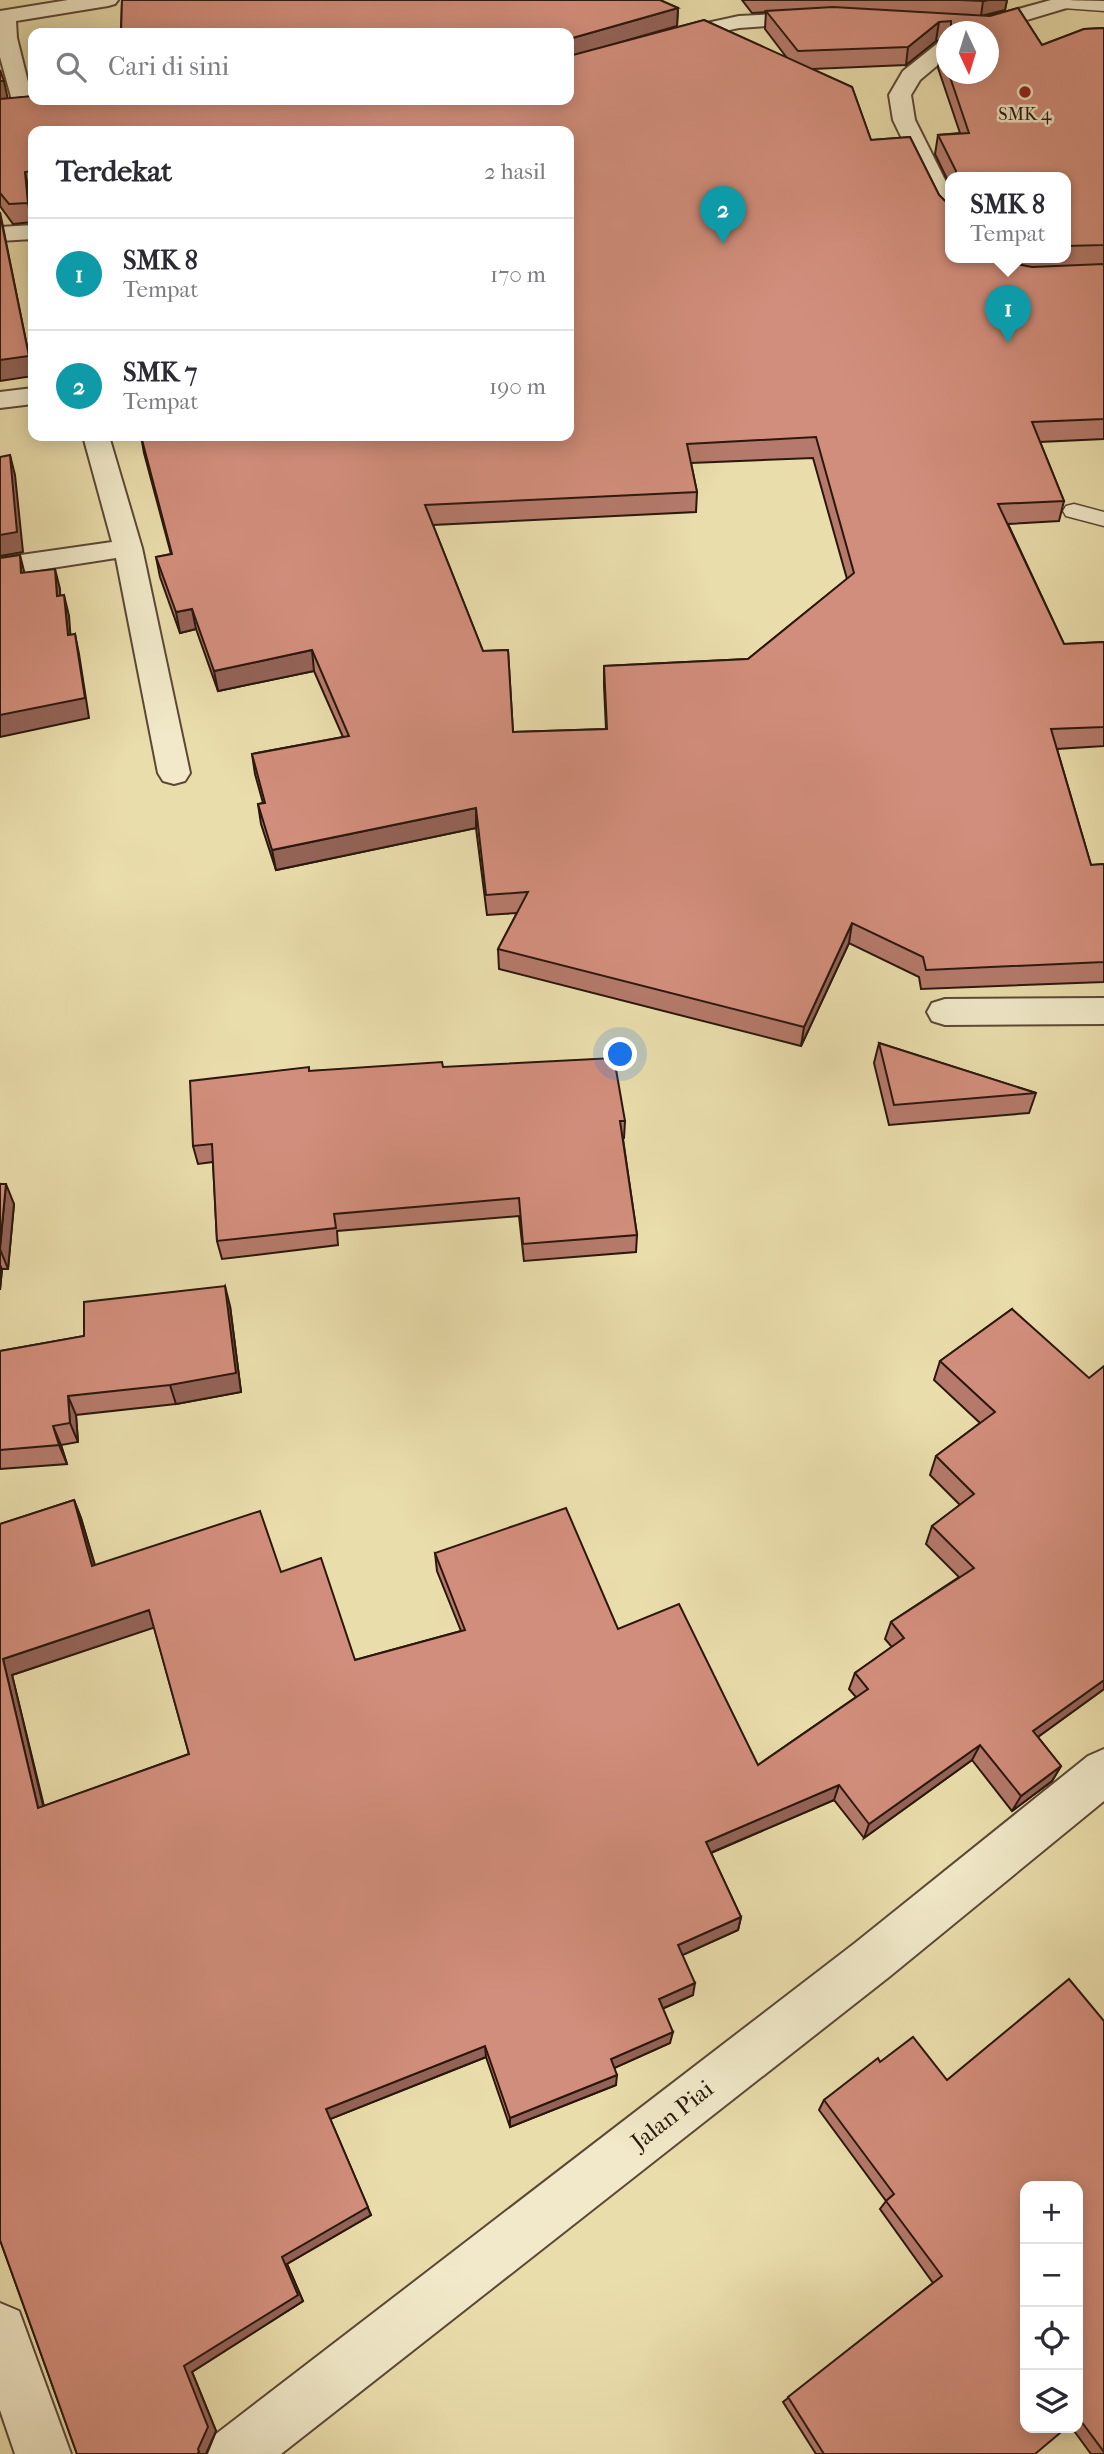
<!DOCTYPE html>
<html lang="id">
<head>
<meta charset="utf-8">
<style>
	body { margin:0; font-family:"IM FELL French Canon",serif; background:#f7f7f7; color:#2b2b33 }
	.controls { position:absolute; right:21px; bottom:21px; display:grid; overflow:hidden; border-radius:14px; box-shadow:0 4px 18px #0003 }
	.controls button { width:63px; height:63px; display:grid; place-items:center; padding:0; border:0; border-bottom:2px solid #e1e1e2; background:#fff; color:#2b2b33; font:35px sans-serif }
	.compass { position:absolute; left:936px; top:21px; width:63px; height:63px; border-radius:50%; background:#fff; box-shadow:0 4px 18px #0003; rotate:176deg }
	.you { position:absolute; left:621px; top:1055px; width:24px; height:24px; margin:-18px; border:5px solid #fff; border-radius:50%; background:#1a73e8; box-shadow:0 0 0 10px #1a73e833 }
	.badge { display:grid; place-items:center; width:46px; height:46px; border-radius:50%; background:#1a73e8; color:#fff; font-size:23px; font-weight:700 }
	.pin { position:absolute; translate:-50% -58px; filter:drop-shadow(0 2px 4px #0008) }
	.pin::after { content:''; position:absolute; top:37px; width:24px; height:21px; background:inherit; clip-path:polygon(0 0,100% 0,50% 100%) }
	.popup { position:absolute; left:945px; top:172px; width:126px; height:91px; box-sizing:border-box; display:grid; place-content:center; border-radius:14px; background:#fff; filter:drop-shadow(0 2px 5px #0005); font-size:23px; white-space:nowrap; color:#7c7c81 }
	.popup b { font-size:26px; color:#2b2b33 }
	.popup::after { content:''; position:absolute; left:50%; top:100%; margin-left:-14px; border:14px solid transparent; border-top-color:#fff }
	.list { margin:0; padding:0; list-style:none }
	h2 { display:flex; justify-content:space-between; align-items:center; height:91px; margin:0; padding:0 28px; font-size:30px }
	h2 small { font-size:23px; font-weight:400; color:#7c7c81 }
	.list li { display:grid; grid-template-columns:46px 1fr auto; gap:21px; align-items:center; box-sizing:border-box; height:112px; padding:0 28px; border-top:2px solid #e1e1e2 }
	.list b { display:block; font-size:26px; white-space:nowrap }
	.list p { margin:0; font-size:23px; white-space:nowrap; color:#7c7c81 }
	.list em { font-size:23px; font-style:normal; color:#7c7c81 }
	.icon { flex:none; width:38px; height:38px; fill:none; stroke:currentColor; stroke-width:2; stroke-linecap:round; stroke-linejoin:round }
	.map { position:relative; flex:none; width:1104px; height:2454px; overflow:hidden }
	.search { position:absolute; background:#fff; box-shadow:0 4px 18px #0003; left:28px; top:28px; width:546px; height:77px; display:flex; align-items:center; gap:18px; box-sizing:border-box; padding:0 24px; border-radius:14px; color:#7c7c81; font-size:26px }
	.panel { position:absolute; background:#fff; box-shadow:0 4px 18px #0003; left:28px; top:126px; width:546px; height:315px; border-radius:14px }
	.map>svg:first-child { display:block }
</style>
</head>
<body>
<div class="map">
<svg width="1104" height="2454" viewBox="0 0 1104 2454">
	<rect width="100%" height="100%" fill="#eaddac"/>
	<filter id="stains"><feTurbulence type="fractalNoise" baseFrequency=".00286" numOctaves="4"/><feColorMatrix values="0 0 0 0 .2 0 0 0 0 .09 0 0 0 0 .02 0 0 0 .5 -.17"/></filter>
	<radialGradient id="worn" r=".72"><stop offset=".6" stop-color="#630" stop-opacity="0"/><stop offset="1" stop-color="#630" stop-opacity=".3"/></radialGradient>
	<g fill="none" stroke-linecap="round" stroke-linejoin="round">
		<g stroke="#5b4835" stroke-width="3">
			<g id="service">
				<polygon points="1057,0 1104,1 1104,11 1063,8 1057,6 1055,3"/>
				<polygon points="1074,504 1104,512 1104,526 1066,516 1063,511 1066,506"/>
			</g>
		</g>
		<g stroke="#5b4835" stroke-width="4">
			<g id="minor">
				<polygon points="68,0 118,0 115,4 108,6 16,21 17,38 34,106 31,111 15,111 0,57 0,11"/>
				<polygon points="1051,0 1071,0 1073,3 1070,7 987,32 962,32 975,21"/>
				<polygon points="816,12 823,14 826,18 823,22 739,28 659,45 569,73 569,60 647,36 739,16"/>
				<polygon points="946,42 946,58 920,80 911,95 915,120 950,190 950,220 942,218 938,213 893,120 889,95 903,71 938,43"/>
				<polygon points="33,225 33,239 0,241 0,227"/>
				<polygon points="33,388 33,404 0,408 0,392"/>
				<polygon points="83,436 109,436 142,548 190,773 185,781 174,784 163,781 158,773 116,558 0,576 0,558 112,542"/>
				<polygon points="1104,998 1104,1024 945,1025 932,1021 927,1012 932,1003 945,999"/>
				<polygon points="0,2303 19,2311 71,2454 15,2454 0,2410"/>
			</g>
		</g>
		<g stroke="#5b4835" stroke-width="4">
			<polygon id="tertiary" points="1104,1749 1104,1801 889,1977 281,2454 208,2454 216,2434 855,1943 1088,1756"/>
		</g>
		<use href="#service" fill="#f1e9c9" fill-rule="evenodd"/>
		<use href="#minor" fill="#f1e9c9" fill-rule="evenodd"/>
		<use href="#tertiary" fill="#f1e9c9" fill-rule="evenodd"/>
	</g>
	<g fill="#b57a6b" stroke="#2b170d" stroke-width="2" fill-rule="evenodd">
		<path d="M122,0H660L678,8L677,26L641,37L704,20L787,58L765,29L766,12L752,13L742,0H1007L1005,10L983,16H990L1018,8L1042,45L1084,29L1104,28V439L1040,442L1064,501L1059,521L1008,524L1064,644L1104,642V746L1057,749L1091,865L1104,864V982L921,989L919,977L849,943L801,1046L499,969L498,949L517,913L487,915L476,828L276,870L261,824L258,804L263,803L255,774L252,754L343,737L314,671L218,691L196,629L180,633L160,577L156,557L171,554L144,453L141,436H569V131H33V191H29L32,222L13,224L0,206V70L7,99L33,96V100H456L454,101H457L460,100H569V33H121ZM947,32H989V74H947V44L941,49L938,68L960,133L938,135L935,154L950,185V177H1066V257H996L1006,262L991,259L987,257H950V203L945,201L939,195L910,137L871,140L852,87L812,69L906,65L936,41L947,40ZM813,458L847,579L748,659L604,666V686L606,729L513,732L508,650L483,651L433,525L696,512L697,492L691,463Z"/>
		<polygon points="879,1043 1036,1093 1029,1113 889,1125 874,1063"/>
		<polygon points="443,1067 625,1121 624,1138 623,1139 637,1235 636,1252 524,1261 519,1216 337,1231 338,1245 222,1259 217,1241 213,1162 198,1164 193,1146 310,1071"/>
		<polygon points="0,1184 14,1204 8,1269 2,1269 0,1290"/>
		<polygon points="230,1306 241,1392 176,1404 76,1415 78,1442 61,1445 67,1464 0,1469 0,1351 84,1336"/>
		<path d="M1012,1309L1104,1689L1038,1737L1061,1766L1052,1781L1012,1811L972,1760L864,1838L834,1800L711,1853L741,1917L738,1930L682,1955L693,1995L662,2009L670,2043L614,2068L616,2085L510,2127L486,2057L330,2119L371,2215L287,2264L303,2301L192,2372L216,2431L206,2454H77L0,2240V1524L74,1500L81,1518L95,1565L281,1572L355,1660L461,1631L437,1571L435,1553L618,1629L758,1765L856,1697L849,1689L855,1673L892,1647L885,1639L891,1622L959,1577L926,1544L932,1526L960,1505L930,1475L936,1456L980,1423L934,1380L940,1361ZM154,1627L189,1754L44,1806L12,1675Z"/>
		<polygon points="1104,2021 1104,2454 1091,2454 1072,2428 1078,2428 1078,2186 1035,2454 816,2454 783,2402 933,2283 880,2209 886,2201 819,2110 824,2100 880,2062 947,2080"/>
	</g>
	<g fill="#936357" stroke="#2b170d" stroke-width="2">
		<polygon points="988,0 1007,0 1005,10 981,16 983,1"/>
		<polygon points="678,8 677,26 569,57 569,39"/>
		<polygon points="939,22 936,41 906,65 908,47"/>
		<polygon points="0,81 4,81 8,100 0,101"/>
		<polygon points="25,172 29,191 32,222 28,203"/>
		<polygon points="0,212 33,376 0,381"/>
		<polygon points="10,455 15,475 23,552 0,556 0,535"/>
		<polygon points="20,555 25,575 21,573"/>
		<polygon points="55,569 60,589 61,616 57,596"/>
		<polygon points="64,595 69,616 72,655 68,635"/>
		<polygon points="192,609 196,629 180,633 176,612"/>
		<polygon points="75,634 79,654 89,718 0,737 0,715"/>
		<polygon points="312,650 314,671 218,691 214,671"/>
		<polygon points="476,808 476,828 276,870 272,850"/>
		<polygon points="852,923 849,943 801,1046 804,1027"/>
		<polygon points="6,1184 14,1204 8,1269 0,1249"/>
		<polygon points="0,1265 2,1269 0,1290"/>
		<polygon points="225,1286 230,1306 241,1392 176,1404 170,1385"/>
		<polygon points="68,1396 76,1415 78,1442 70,1423"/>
		<polygon points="53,1426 61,1445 67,1464 59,1445"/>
		<polygon points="74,1500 81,1518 100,1584 92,1566"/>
		<polygon points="149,1610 156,1627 12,1675 47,1822 38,1808 3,1659"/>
		<polygon points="1104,1680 1104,1689 1024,1747 1033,1731"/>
		<polygon points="980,1745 972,1760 864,1838 869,1824"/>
		<polygon points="1061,1766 1052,1781 1012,1811 1021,1796"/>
		<polygon points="839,1785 834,1800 703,1856 706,1842"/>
		<polygon points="741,1917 738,1930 676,1958 678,1945"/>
		<polygon points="695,1983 693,1995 657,2011 659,1999"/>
		<polygon points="673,2032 670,2043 610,2070 611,2059"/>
		<polygon points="485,2046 486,2057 330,2119 371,2215 287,2264 303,2301 192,2372 216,2431 206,2454 197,2454 198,2449 184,2366 282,2257 326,2109"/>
		<polygon points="617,2075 616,2085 510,2127 510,2118"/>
	</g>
	<g fill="#d28e7c" stroke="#2b170d" stroke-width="2" fill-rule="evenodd">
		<polygon points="122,0 660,0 678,8 569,39 569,33 121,33"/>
		<polygon points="960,0 988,0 983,1"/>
		<polygon points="833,7 990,16 1018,8 1042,45 1084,29 1104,28 1104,245 1066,246 1066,177 956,177 956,171 938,135 969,133 949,74 989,74 989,32 951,32 951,21 939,22 908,47 798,51 766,11"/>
		<path d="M704,20L852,87L871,140L910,137L939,195L945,201L950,203V257H987L991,259L1032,267L1104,264V419L1032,422L1064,501L998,504L1064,644L1104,642V727L1051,729L1091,865L1104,864V962L926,970L923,957L852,923L804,1027L498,949L528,892L486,895L476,808L272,850L258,804L265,803L252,754L349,736L312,650L214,671L192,609L176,612L156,557L172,554L141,436H569V131H33V171L25,172L28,203L9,204L0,193V99L33,96V100H443L457,101L460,100H569V56ZM816,437L854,573L748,659L604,666L607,729L513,732L508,650L483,651L425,505L697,492L687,444Z"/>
		<polygon points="947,44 947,65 941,49"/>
		<polygon points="0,70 4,81 0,81"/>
		<polygon points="0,223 2,224 29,356 0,360"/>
		<polygon points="10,455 17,532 0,535 0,457"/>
		<polygon points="20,555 21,573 55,569 57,596 64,595 68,635 75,634 85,698 0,715 0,558"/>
		<polygon points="879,1043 1036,1093 894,1105"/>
		<polygon points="614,1058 625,1121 620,1121 637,1235 523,1244 519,1198 334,1214 336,1228 217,1241 212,1144 193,1146 190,1081 309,1067 309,1071 442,1062 443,1067"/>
		<polygon points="0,1184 6,1184 0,1246"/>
		<polygon points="225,1286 236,1373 170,1385 68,1396 70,1423 53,1426 59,1445 0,1450 0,1351 84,1336 84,1302"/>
		<path d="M1012,1309L1089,1378L1104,1366V1680L1033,1731L1061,1766L1021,1796L980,1745L869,1824L839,1785L706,1842L741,1917L678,1945L695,1983L659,1999L673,2032L611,2059L617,2075L510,2118L485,2046L326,2109L368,2207L282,2257L298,2295L184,2366L208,2427L198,2449L199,2452L197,2454H77L0,2240V1524L74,1500L92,1566L260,1511L281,1572L321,1558L355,1660L465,1630L435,1553L566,1508L618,1629L679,1604L758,1765L868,1689L855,1673L904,1638L891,1622L974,1568L932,1526L974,1494L936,1456L995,1412L940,1361ZM149,1610L189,1754L38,1808L3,1659Z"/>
		<polygon points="1069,1979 1104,2021 1104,2452 1078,2417 1078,2186 1025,2186 1025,2428 1066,2428 1035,2454 824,2454 788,2397 942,2276 886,2201 894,2194 824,2100 878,2058 880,2062 913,2037 947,2080"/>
	</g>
	<circle fill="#8f2418" stroke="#f1e9c9" stroke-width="2.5" cx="1025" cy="92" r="7"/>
	<g text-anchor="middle" stroke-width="5" stroke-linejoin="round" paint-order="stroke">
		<g font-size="18" fill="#2b170d" stroke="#f1e9c9">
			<text x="1025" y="120">SMK 4</text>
		</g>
		<g font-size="24" fill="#2b170d" stroke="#f1e9c9">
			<text transform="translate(672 2115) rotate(-38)" y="8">Jalan Piai</text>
		</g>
	</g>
	<rect width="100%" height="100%" filter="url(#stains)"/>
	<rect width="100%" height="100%" fill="url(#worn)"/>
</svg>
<div class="controls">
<button>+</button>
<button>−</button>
<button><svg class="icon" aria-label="locate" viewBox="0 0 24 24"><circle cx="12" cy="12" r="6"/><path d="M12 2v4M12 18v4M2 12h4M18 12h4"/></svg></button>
<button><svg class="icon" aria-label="layers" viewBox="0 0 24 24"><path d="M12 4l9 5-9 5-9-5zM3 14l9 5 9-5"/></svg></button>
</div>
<svg class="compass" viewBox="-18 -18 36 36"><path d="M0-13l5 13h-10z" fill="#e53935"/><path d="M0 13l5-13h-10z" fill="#7c7c81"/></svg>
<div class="you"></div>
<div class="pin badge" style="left:1008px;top:343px;background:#0f9aa8">1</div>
<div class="popup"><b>SMK 8</b>Tempat</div>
<div class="pin badge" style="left:723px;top:244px;background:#0f9aa8">2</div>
<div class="search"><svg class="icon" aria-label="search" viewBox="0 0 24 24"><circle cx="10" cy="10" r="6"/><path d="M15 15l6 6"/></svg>Cari di sini</div>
<section class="panel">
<h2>Terdekat<small>2 hasil</small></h2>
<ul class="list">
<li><span class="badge" style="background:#0f9aa8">1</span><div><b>SMK 8</b><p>Tempat</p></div><em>170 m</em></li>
<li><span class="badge" style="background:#0f9aa8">2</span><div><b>SMK 7</b><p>Tempat</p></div><em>190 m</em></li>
</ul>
</section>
</div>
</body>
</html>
